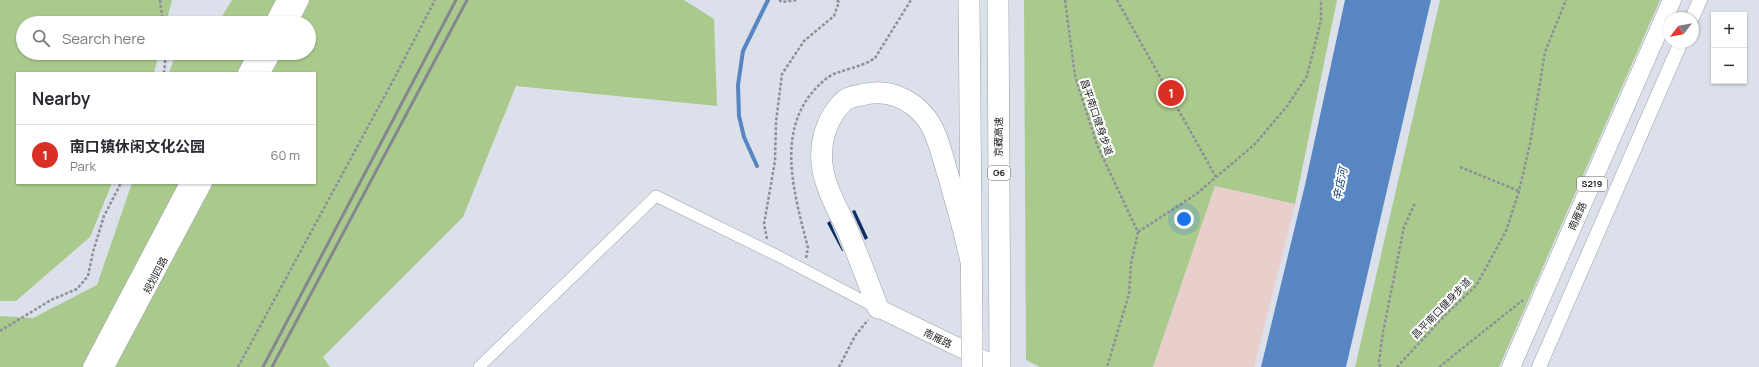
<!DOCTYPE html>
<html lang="en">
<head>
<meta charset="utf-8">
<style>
	body { margin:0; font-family:Manrope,"Noto Sans SC",sans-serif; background:#f7f7f7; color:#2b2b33 }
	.controls { position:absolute; right:12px; top:12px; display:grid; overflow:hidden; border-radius:0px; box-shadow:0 1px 3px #0004 }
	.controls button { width:36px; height:36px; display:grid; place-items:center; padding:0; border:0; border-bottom:1px solid #e1e1e2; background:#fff; color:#2b2b33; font:20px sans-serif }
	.compass { position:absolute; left:1663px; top:12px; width:36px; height:36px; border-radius:50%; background:#fff; box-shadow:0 1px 3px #0004; rotate:239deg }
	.you { position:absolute; left:1184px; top:219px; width:14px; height:14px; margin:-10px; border:3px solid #fff; border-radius:50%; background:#1a73e8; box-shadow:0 0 0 6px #1a73e833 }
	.badge { display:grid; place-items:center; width:26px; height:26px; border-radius:50%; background:#d93025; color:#fff; font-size:13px; font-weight:700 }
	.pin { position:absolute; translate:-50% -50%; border:2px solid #fff; box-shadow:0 1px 4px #0006 }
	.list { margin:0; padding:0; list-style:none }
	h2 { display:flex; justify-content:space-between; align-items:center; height:52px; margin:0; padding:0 16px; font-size:17px }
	h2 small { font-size:13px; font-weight:400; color:#7c7c81 }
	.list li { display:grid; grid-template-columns:26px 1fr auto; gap:12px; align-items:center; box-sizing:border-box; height:60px; padding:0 16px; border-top:1px solid #e1e1e2 }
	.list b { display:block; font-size:15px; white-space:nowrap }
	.list p { margin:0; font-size:13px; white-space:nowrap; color:#7c7c81 }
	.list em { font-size:13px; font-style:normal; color:#7c7c81 }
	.icon { flex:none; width:22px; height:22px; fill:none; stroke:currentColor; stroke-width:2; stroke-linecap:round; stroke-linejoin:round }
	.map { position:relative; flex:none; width:1759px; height:367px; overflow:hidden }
	.search { position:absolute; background:#fff; box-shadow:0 1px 3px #0004; left:16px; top:16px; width:300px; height:44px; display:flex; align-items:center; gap:10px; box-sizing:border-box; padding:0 14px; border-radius:22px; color:#7c7c81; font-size:15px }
	.panel { position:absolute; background:#fff; box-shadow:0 1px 3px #0004; left:16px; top:72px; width:300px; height:112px; border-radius:0px }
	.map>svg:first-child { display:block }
</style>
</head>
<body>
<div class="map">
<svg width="1759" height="367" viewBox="0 0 1759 367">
	<rect width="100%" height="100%" fill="#dbe0ea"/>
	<polygon fill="#e9cfcb" points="1215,186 1295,204 1254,367 1153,367"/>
	<g fill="#aaca8d">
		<polygon points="0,0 172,0 166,23 23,23 23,53 159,53 154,73 17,73 17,183 112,183 90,237 16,301 0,301"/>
		<polygon points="232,0 684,0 714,19 717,106 516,86 463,217 323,357 330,367 0,367 0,316 33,318 97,285 132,183 315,183 315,73 169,73 176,53 309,53 309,23 204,23 221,18"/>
		<polygon points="1024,0 1337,0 1295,204 1215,186 1153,367 1040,367 1026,360"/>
		<polygon points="1440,0 1660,0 1499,367 1355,367"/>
	</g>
	<polygon fill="#5886c2" points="1345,0 1431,0 1346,367 1261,367 1305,185"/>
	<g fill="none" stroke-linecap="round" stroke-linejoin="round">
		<polyline stroke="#5886c2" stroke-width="4" points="757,166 744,137 739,116 738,85 743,51 768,0"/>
	</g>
	<g fill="#0e2e65">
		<polygon points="855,210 868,238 865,240 852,211"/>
		<polygon points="830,221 843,251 842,251 827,223"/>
	</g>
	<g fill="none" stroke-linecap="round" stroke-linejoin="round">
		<g stroke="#999fa7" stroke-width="12">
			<polyline id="minor" points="479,367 656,196 778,256 877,308"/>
		</g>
		<g stroke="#999fa7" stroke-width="15">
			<g id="tertiary">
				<polyline points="1692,18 1700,0"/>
				<polyline points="1539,367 1681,42"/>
			</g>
		</g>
		<g stroke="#999fa7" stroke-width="17">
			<g id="secondary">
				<polyline points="273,23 285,0"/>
				<polyline points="289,23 301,0"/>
				<polyline points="246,73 257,53"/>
				<polyline points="262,73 273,53"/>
				<polyline points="91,367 188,183"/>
				<polyline points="106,367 204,183"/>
			</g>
		</g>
		<g stroke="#999fa7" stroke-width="19">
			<g id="primary">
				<polyline points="878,308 999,367"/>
				<polyline points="1511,367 1672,0"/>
			</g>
		</g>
		<g stroke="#999fa7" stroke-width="22">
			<g id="motorway">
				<polyline points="969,0 972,335"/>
				<polyline points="998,0 1000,367"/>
				<path d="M878,308C868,282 858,255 847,229C837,208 825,188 822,164C820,142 826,120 842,103C846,98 854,96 861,95C887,88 911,98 927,119C936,131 940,148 944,161C954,194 963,227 971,261"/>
			</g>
		</g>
		<g stroke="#8c9097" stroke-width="2.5" stroke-dasharray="3 2" stroke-linecap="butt">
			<polyline points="160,0 163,23"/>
			<polyline points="779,0 782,2 797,0"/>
			<polyline points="1065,0 1075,76 1097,145 1138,232 1131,263 1129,294 1107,367"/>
			<polyline points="1117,0 1216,177"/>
			<polyline points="164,73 166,53"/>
			<polyline points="1460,167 1519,191"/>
			<polyline points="1138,232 1195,195 1255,144 1288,105 1307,76 1321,20 1321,0"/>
			<polyline points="767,239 764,224 775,161 776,122 782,74 804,41 834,16 839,2 836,0"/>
			<path d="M806,258L808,248C793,189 772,122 827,78C837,70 861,68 875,58L911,0"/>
			<polyline points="0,331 51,300 77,289 88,276 93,252 104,216 121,183"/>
			<polyline points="238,367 396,75 435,0"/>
			<polyline points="839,367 855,336 868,320"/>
			<polyline points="1380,367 1379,361 1383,332 1404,227 1415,203"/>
			<polyline points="1397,367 1447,313 1476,286 1506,231 1519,191 1530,144 1545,52 1566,0"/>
			<polyline points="1439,367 1523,300"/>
		</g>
		<use href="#minor" stroke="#fff" stroke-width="11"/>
		<use href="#tertiary" stroke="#fff" stroke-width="14"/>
		<use href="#secondary" stroke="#fff" stroke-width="16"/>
		<use href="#primary" stroke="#fff" stroke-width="18"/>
		<use href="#motorway" stroke="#fff" stroke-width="21"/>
		<g stroke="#84888e" stroke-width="3">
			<polyline points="263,367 456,0"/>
			<polyline points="272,367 467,0"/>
		</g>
		<g stroke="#999fa7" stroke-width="22" stroke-linecap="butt">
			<polyline id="motorway-bridge" points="972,335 972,367"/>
		</g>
		<use href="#motorway-bridge" stroke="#fff" stroke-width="21"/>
	</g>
	<g text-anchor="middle" stroke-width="4" stroke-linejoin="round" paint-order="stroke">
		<g fill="#fff" stroke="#626365" stroke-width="1">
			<rect x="988" y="166" width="22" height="14" rx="3"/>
			<rect x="1577" y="177" width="30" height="14" rx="3"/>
		</g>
		<g font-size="9" font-weight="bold" fill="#1e2023">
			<text x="999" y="176">G6</text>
			<text x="1592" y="187">S219</text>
		</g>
		<g font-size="10" fill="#1e2023" stroke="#fff">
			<text transform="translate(1097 117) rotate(71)" y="4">昌平南口健身步道</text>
			<text transform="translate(998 137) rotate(-90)" y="4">京藏高速</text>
			<text transform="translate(1577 216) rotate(-66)" y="4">南雁路</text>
			<text transform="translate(155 275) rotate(-62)" y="4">规划四路</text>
			<text transform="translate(1441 308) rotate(-46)" y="4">昌平南口健身步道</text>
			<text transform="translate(938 338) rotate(26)" y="4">南雁路</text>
		</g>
		<g font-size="11" font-style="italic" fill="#0d3d75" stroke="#fff">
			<text transform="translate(1340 184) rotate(-78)" y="4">辛店河</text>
		</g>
	</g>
</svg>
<div class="controls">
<button>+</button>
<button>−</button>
</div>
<svg class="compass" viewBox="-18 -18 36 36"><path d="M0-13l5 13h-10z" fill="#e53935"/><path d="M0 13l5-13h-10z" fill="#7c7c81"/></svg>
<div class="you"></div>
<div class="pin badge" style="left:1171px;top:93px">1</div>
<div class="search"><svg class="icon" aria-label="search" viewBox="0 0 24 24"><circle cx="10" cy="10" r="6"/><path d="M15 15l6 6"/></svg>Search here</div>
<section class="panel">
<h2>Nearby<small></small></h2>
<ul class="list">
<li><span class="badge">1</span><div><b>南口镇休闲文化公园</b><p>Park</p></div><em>60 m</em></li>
</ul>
</section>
</div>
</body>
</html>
